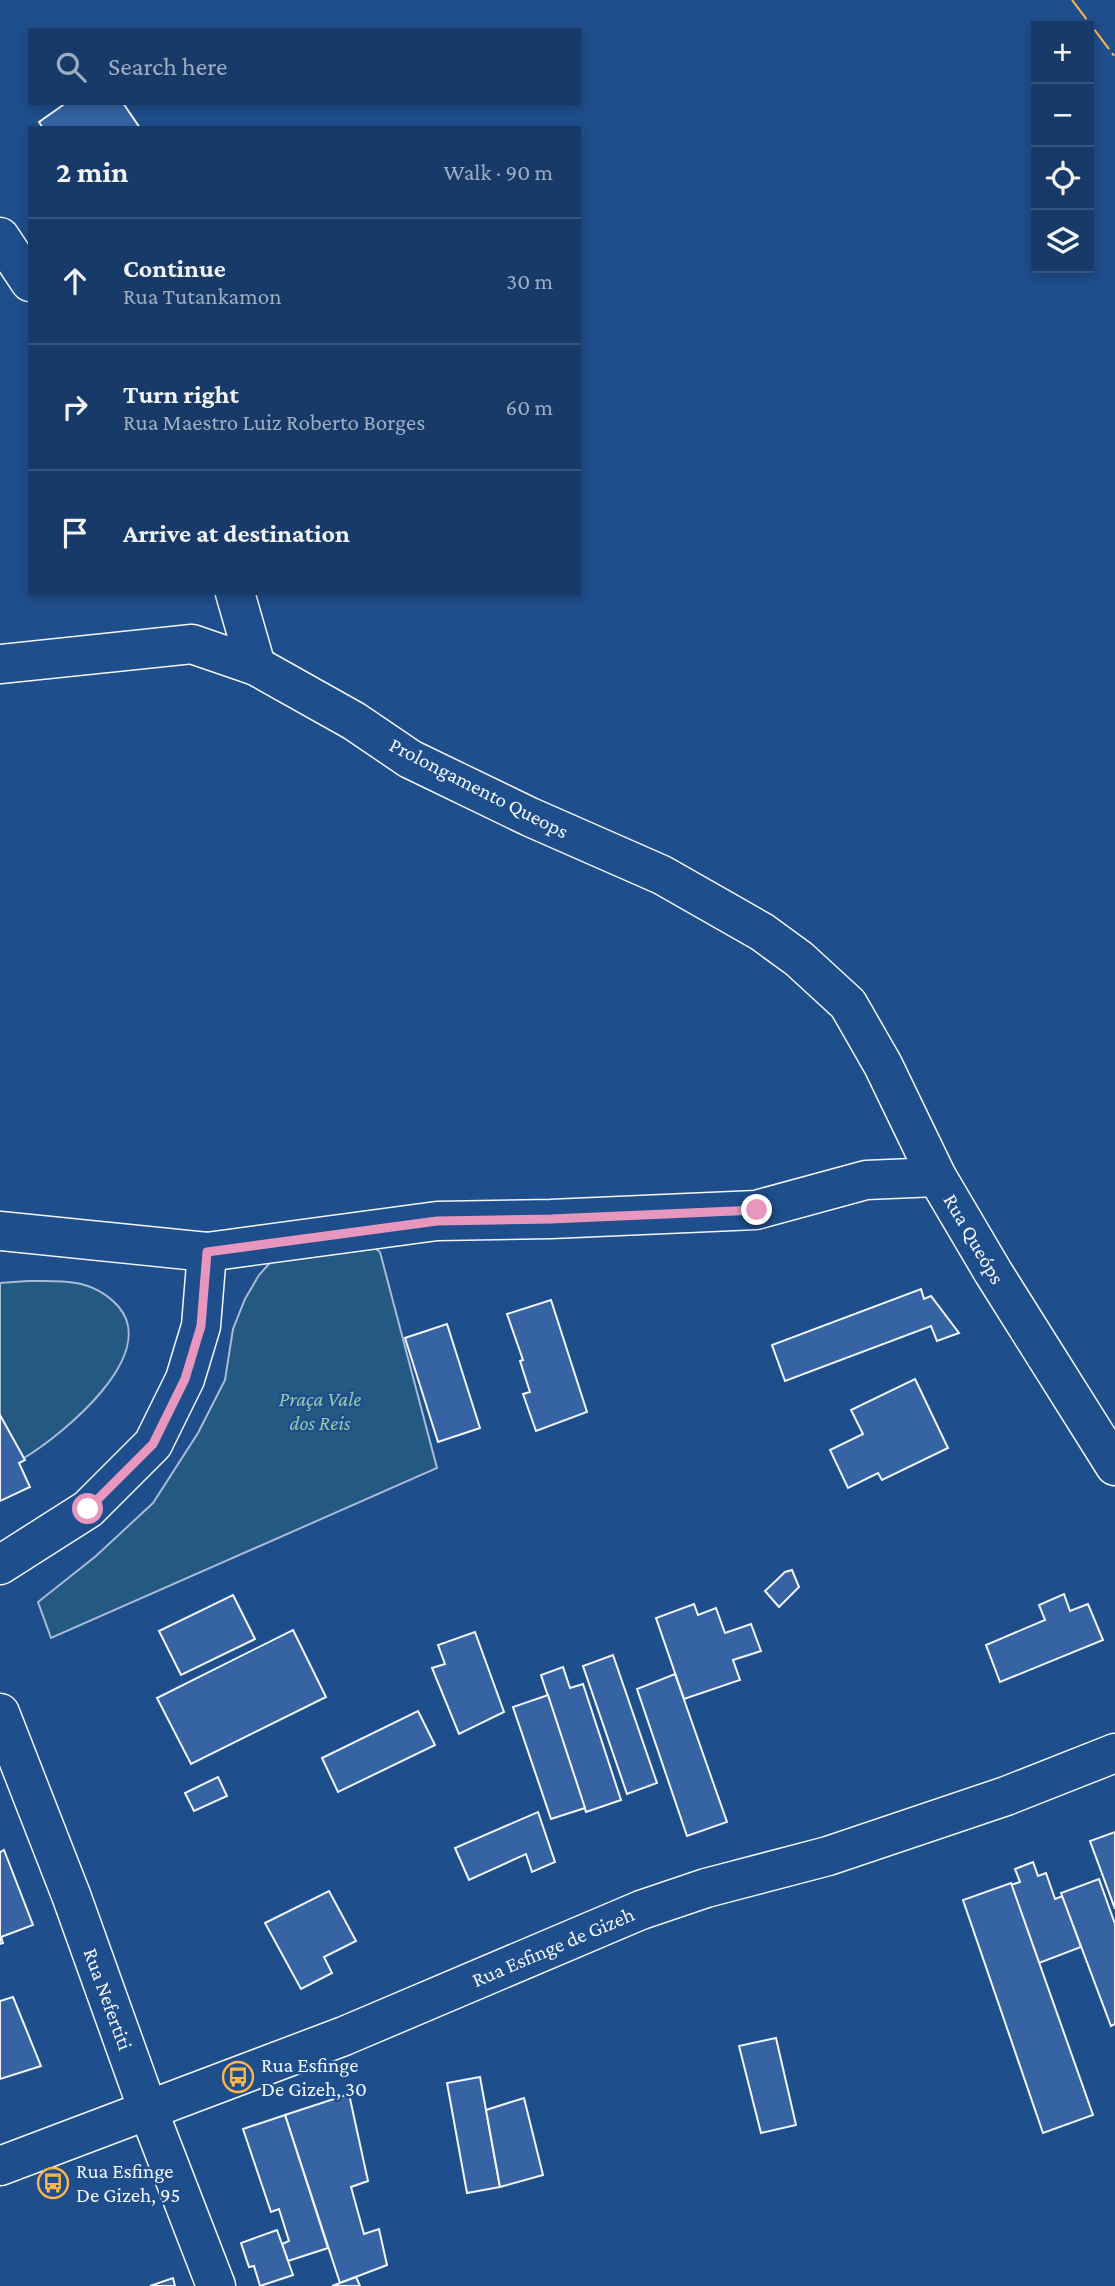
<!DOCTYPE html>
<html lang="en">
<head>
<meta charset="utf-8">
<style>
	body { margin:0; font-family:"Crimson Pro",serif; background:#20416f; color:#f1f3f6 }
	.controls { position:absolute; right:21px; top:21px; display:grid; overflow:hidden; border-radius:0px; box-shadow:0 4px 10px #0003 }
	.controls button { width:63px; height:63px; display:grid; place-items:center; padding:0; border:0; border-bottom:2px solid #36547d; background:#173a69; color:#f1f3f6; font:35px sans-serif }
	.stop { position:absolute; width:21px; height:21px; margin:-16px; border:5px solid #e797bd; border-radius:50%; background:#fff }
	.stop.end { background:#e797bd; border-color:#fff; box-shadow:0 2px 7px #0008 }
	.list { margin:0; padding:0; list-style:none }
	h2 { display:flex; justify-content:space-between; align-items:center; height:91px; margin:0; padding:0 28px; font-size:30px }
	h2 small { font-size:23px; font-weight:400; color:#9eadc0 }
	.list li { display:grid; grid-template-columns:46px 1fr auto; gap:21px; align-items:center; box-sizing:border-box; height:126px; padding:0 28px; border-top:2px solid #36547d }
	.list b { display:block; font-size:26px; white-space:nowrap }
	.list p { margin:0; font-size:23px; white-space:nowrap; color:#9eadc0 }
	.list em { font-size:23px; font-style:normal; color:#9eadc0 }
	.icon { flex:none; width:38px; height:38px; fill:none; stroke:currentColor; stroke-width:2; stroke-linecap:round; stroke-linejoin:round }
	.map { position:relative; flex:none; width:1115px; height:2286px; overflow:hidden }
	.search { position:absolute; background:#173a69; box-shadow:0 4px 10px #0003; left:28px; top:28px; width:553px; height:77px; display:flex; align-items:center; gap:18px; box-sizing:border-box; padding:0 24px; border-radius:0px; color:#9eadc0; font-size:26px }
	.panel { position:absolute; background:#173a69; box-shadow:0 4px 10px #0003; left:28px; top:126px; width:553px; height:469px; border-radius:0px }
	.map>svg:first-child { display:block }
</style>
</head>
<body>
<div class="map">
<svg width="1115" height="2286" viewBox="0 0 1115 2286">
	<rect width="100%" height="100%" fill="#1f4e8c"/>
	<g fill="#245a82" stroke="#a8bbd7" stroke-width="2">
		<polygon points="360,1237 380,1252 437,1468 51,1638 38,1602 96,1556 153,1503 198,1433 225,1380 233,1329 245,1299 259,1275 278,1254"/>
		<path d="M28,1281C44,1281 61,1280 76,1283C93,1286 106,1293 118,1306C161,1355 62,1435 24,1458C17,1462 8,1465 0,1468V1283Z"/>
	</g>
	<g fill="#3563a3" stroke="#f2f6ff" stroke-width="2">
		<polygon points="66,103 123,103 140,128 43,128 39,122"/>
		<polygon points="921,1289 924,1299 931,1296 959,1333 937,1341 931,1326 785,1381 772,1345"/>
		<polygon points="551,1300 587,1412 536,1431 523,1394 530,1392 520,1361 523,1360 507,1314"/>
		<polygon points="447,1324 480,1428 438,1442 405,1338"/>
		<polygon points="915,1379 948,1448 882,1480 878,1473 848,1488 830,1450 863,1434 851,1410"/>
		<polygon points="0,1415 25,1460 19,1463 30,1487 0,1501"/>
		<polygon points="792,1570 799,1587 779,1607 765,1591 785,1572"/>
		<polygon points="1064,1594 1070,1611 1088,1604 1103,1640 1000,1682 986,1645 1045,1620 1039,1605"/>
		<polygon points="233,1595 255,1639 181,1675 159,1631"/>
		<polygon points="694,1604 698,1615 716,1608 725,1633 751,1624 761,1651 733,1660 740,1680 684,1699 656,1618"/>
		<polygon points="293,1630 326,1697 191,1764 157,1698"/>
		<polygon points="475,1632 504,1712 459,1734 432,1668 445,1664 438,1645"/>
		<polygon points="613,1655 657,1783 627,1794 583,1666"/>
		<polygon points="563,1667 570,1688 583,1684 621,1800 586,1812 541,1675"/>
		<polygon points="675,1674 727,1822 687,1836 637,1689"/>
		<polygon points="548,1695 585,1808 551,1819 513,1707"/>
		<polygon points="418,1711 435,1745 338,1792 322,1758"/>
		<polygon points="218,1777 227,1796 194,1811 185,1793"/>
		<polygon points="538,1812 555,1862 532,1872 526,1854 469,1880 455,1848"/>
		<polygon points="1115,1832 1115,1909 1090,1841"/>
		<polygon points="4,1850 33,1925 1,1937 3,1943 0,1944 0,1852"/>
		<polygon points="1033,1862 1038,1876 1046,1873 1055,1899 1063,1896 1081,1947 1039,1963 1011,1885 1020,1882 1015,1869"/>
		<polygon points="1099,1879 1115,1924 1115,2024 1111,2026 1061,1893"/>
		<polygon points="1011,1883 1093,2115 1043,2133 963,1900"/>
		<polygon points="329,1891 356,1941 324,1957 332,1973 301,1989 265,1923"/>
		<polygon points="13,1997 41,2066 0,2079 0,2001"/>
		<polygon points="776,2038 796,2125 761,2133 739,2046"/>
		<polygon points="480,2077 500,2187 467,2193 447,2083"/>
		<polygon points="349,2094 368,2181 351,2187 364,2234 379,2229 387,2265 340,2283 285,2115"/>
		<polygon points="524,2098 543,2175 500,2187 486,2110"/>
		<polygon points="285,2115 328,2248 288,2261 282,2244 289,2241 279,2209 271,2212 243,2129"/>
		<polygon points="277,2230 293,2275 260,2286 254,2266 249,2267 241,2243"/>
		<polygon points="356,2277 360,2286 332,2286"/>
		<polygon points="173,2278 175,2286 150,2286"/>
	</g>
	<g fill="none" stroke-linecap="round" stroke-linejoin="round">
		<g stroke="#f2f6ff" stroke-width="41">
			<g id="street">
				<polyline points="0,237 30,282"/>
				<polyline points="235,593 256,666"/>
				<polyline points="0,664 192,644 256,666 354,721 410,759 530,817 662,875 762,932 799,959 848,1004 883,1065 937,1177 993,1272 1115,1466"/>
				<polyline points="0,1231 207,1252 437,1221 551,1219 756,1210 866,1180 937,1177"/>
				<polyline points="0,1565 88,1509 153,1444 185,1379 201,1326 207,1252"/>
				<polyline points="0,1713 71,1895 148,2110 216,2286"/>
				<polyline points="0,2166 344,2036 641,1910 706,1888 828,1856 1006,1796 1115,1753"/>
			</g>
		</g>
		<use href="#street" stroke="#1f4e8c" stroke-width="38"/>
		<polyline stroke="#ffb74d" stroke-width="2" stroke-dasharray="24 5 3.5 5" stroke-linecap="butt" points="1072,0 1115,57"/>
	</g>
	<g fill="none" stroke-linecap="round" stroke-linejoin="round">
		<polyline stroke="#e797bd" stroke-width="9" points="88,1509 153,1444 185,1379 201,1326 207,1252 437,1221 551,1219 757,1210"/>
	</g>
	<defs>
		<g id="bus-ring" transform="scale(1.575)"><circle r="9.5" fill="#1f4e8c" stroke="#ffb74d" stroke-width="1.5"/><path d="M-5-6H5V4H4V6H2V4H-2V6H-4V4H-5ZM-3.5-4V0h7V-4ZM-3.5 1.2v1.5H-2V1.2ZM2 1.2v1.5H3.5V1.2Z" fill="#ffb74d"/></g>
	</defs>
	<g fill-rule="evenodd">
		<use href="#bus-ring" x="238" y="2077"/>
		<use href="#bus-ring" x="53" y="2183"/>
	</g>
	<g text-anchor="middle" stroke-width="5" stroke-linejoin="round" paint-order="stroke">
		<g font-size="21" fill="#f2f6ff" stroke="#1f4e8c">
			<text transform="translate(479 788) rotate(27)" y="7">Prolongamento Queops</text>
			<text transform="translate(974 1239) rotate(60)" y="7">Rua Queóps</text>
			<text transform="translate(553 1947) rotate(-23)" y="7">Rua Esfinge de Gizeh</text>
			<text transform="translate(108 1999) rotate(70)" y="7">Rua Nefertiti</text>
		</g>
		<g font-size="21" font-style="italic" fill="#97c8a6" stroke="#1f4e8c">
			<text x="320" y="1406">Praça Vale<tspan x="320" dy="24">dos Reis</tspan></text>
		</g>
		<g font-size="21" fill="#f2f6ff" stroke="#1f4e8c" text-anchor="start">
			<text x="261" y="2072">Rua Esfinge<tspan x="261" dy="24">De Gizeh, 30</tspan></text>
			<text x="76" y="2178">Rua Esfinge<tspan x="76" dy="24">De Gizeh, 95</tspan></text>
		</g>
	</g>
</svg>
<div class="controls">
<button>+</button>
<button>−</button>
<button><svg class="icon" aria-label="locate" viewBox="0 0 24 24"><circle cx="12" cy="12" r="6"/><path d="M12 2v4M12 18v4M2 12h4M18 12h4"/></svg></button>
<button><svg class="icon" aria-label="layers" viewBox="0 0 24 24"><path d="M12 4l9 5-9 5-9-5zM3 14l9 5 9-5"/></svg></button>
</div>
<div class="stop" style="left:88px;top:1509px"></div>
<div class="stop end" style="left:757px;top:1210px"></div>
<div class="search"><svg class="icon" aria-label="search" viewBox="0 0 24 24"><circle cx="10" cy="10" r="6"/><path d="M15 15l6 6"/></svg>Search here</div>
<section class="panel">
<h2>2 min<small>Walk · 90 m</small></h2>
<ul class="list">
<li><svg class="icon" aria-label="ahead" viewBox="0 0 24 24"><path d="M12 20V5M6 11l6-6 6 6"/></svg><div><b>Continue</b><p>Rua Tutankamon</p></div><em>30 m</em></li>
<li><svg class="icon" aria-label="right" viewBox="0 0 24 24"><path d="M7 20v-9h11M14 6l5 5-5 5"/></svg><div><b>Turn right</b><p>Rua Maestro Luiz Roberto Borges</p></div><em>60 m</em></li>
<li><svg class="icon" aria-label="arrive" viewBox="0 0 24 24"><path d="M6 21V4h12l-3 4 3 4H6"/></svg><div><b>Arrive at destination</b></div></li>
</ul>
</section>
</div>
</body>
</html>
